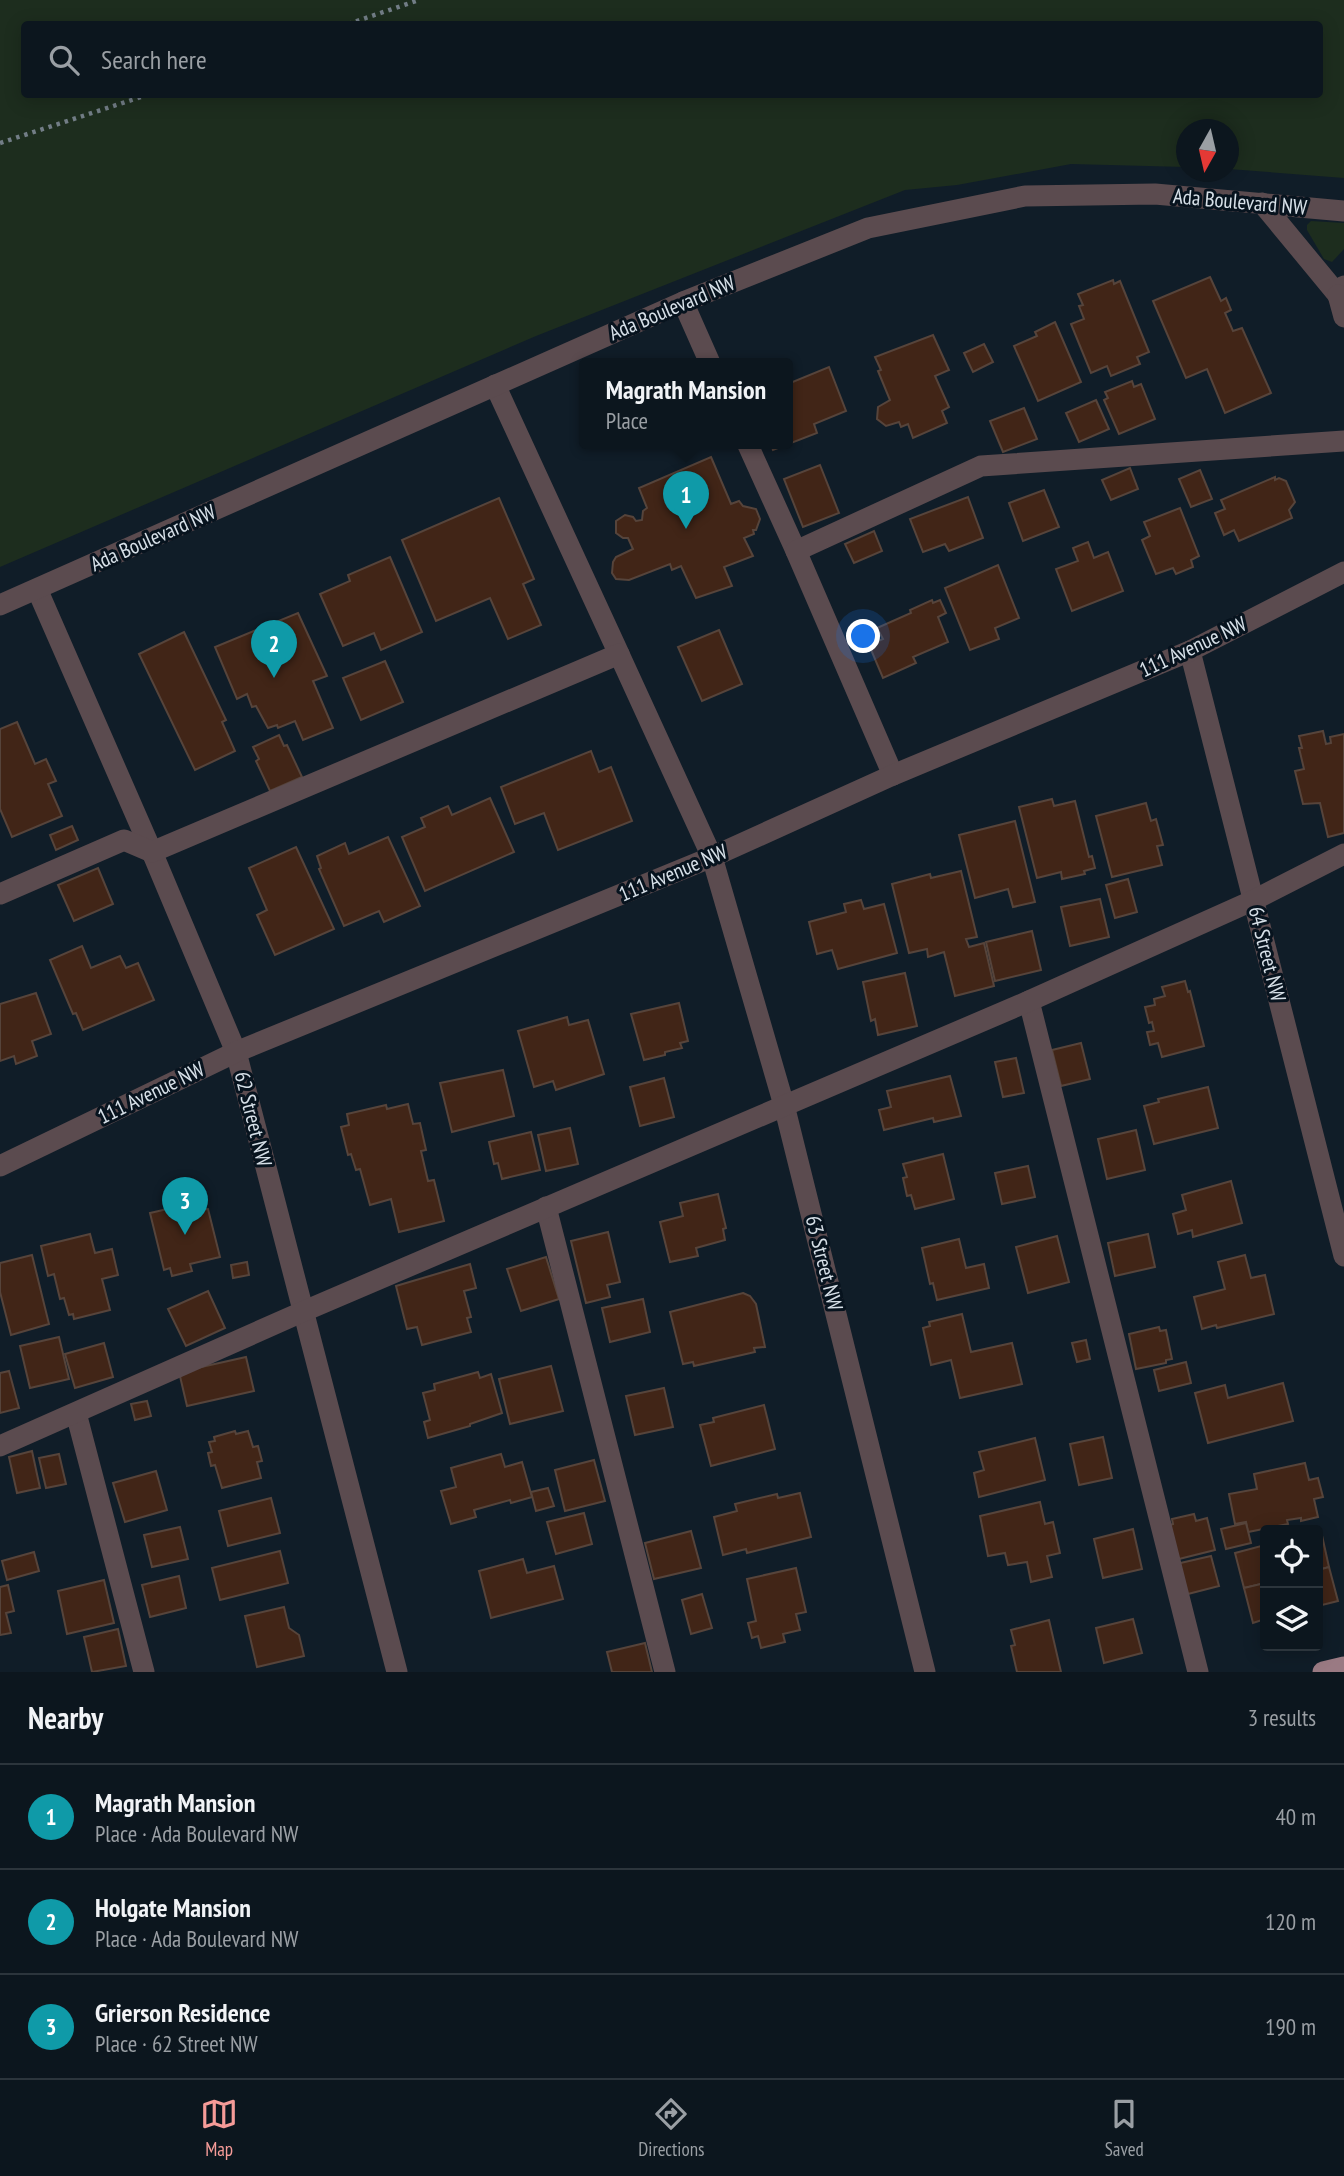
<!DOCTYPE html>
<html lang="en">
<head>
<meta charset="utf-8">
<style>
	body { margin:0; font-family:"PT Sans Narrow",sans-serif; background:#151f27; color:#f1f3f6 }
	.controls { position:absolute; right:21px; bottom:21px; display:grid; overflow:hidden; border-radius:7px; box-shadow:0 4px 18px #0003 }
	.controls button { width:63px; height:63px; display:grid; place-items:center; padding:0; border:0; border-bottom:2px solid #2c353c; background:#0c161e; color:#f1f3f6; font:35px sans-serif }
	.compass { position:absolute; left:1176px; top:119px; width:63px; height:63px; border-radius:50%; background:#0c161e; box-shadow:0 4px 18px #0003; rotate:188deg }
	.you { position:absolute; left:864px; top:637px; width:24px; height:24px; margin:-18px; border:5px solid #fff; border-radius:50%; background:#1a73e8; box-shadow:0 0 0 10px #1a73e833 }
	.badge { display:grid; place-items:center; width:46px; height:46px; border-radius:50%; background:#f59b98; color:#fff; font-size:23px; font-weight:700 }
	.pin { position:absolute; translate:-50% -58px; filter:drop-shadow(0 2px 4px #0008) }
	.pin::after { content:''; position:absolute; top:37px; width:24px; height:21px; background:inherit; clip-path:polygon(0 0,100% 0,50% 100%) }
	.popup { position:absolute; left:579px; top:358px; width:214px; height:91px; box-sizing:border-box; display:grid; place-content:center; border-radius:7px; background:#0c161e; filter:drop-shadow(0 2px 5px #0005); font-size:23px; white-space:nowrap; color:#9a9fa4 }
	.popup b { font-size:26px; color:#f1f3f6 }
	.popup::after { content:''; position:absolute; left:50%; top:100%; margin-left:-14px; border:14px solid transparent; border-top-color:#0c161e }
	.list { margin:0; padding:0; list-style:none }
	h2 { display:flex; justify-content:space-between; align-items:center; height:91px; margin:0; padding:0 28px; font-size:30px }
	h2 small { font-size:23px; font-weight:400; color:#9a9fa4 }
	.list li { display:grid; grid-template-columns:46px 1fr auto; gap:21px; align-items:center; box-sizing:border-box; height:105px; padding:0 28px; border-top:2px solid #2c353c }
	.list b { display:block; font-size:26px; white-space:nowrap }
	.list p { margin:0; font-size:23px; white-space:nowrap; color:#9a9fa4 }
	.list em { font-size:23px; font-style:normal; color:#9a9fa4 }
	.icon { flex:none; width:38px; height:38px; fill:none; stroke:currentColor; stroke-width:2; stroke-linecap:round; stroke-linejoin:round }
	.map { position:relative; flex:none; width:1344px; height:1672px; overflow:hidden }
	.search { position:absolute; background:#0c161e; box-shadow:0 4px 18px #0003; left:21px; right:21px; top:21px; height:77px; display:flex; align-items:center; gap:18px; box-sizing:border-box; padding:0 24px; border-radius:7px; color:#9a9fa4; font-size:26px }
	.sheet { height:406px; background:#0c161e }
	nav { display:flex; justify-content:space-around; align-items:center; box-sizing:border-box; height:98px; border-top:2px solid #2c353c; background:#0c161e; font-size:19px; color:#9a9fa4 }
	nav a { display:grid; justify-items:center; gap:4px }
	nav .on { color:#f59b98 }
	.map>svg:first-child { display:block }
</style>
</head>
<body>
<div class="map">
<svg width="1344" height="1672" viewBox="0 0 1344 1672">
	<rect width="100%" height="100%" fill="#101d28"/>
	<g fill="#1d2d1e" fill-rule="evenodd">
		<path d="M0,0H1344V178L1229,169L1228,130H1186V167L1071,164L957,185L905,190L536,336L0,567ZM24,24H1320V94H24Z"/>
		<polygon points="1311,221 1344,223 1344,249 1332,262 1324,259 1307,230 1307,225"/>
	</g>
	<g fill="#412517" stroke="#56443b" stroke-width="2">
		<polygon points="1210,277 1221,301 1226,298 1231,310 1225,313 1233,331 1242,328 1271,393 1225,413 1207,369 1186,378 1153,301"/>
		<polygon points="1113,280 1114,284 1120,281 1149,352 1137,357 1140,364 1111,376 1107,366 1091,373 1071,324 1084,319 1079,306 1083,305 1078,294"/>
		<polygon points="1055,322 1081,382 1038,401 1014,346 1037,336 1035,332"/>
		<polygon points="933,335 949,370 935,376 949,407 942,411 947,423 913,438 908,424 901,427 899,422 886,426 877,419 878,407 890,400 878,371 881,370 875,357"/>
		<polygon points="984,344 993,362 973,372 964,353"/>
		<polygon points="829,367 846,411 814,424 817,433 773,450 771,443 788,443 788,391 792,389 790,383"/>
		<polygon points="1132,381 1134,387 1141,384 1155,419 1119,434 1104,400 1108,398 1105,392"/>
		<polygon points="1096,400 1109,429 1079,442 1066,413"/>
		<polygon points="1024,408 1037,439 1003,452 990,421"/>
		<polygon points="711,457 731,504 739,501 743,506 756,509 760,519 756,530 753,530 754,534 744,538 753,556 724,567 732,586 696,598 681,566 672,570 670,564 629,580 616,579 612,573 613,562 616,557 633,549 628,538 623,538 616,533 616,521 625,515 633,517 636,521 642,520 643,511 647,508 639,488"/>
		<polygon points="820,465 839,513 803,527 784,479"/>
		<polygon points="1130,468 1138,489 1111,500 1102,480"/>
		<polygon points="1200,470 1212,499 1191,507 1179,479"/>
		<polygon points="1275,477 1275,480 1279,478 1286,481 1295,502 1289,510 1292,518 1239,541 1234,530 1224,535 1215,513 1225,509 1221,500"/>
		<polygon points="1044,490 1059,527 1023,541 1009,503"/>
		<polygon points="968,497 983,538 949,551 945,544 923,552 910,519"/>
		<polygon points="499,498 534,579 523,584 541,625 508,639 490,598 436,621 402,540"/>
		<polygon points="1180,508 1199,556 1191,560 1193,567 1176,574 1173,568 1156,574 1142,540 1150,536 1144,522"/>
		<polygon points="874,531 882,551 854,563 845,544"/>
		<polygon points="1088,542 1094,558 1108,552 1123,591 1072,611 1056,569 1078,561 1073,548"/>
		<polygon points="390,557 422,632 381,650 374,633 343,646 320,594 350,581 348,575"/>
		<polygon points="998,565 1019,618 995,628 999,639 970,650 945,588"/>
		<polygon points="932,600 933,603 940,600 946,613 938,617 948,642 913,657 916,663 883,678 869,645 883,639 877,628 911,613 910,610"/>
		<polygon points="298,613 327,676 313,681 333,728 303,740 295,721 278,728 277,725 268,728 256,706 252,707 247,694 237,699 215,647"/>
		<polygon points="719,630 742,684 702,701 678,647"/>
		<polygon points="184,632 226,720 222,722 235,751 195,770 139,654"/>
		<polygon points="385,661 403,702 361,720 343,678"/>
		<polygon points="17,722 35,764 46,759 56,781 48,784 62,816 12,837 0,809 0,729"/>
		<polygon points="1323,731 1326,744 1331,743 1330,737 1344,734 1344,833 1328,837 1320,803 1303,804 1295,771 1304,769 1299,748 1302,748 1299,736"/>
		<polygon points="279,735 284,746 287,745 302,777 270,791 256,761 259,759 253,747"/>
		<polygon points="591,751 599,772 611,767 632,821 558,850 544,813 515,824 501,787"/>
		<polygon points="490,798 514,852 425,891 402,837 425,827 421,818 448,806 452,815"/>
		<polygon points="1052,799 1054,806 1075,801 1089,857 1092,856 1095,868 1084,871 1085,874 1062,879 1061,872 1037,878 1019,807"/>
		<polygon points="1146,803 1151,821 1156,819 1163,845 1157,846 1162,865 1112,877 1096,816"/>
		<polygon points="1015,821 1035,902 1013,907 1008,889 975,898 959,835"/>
		<polygon points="72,826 78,840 56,850 50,835"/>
		<polygon points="388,837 420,906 384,922 379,911 344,926 319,869 321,868 317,856 345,843 349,854"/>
		<polygon points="296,847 334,929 275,955 257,915 267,910 249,868"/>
		<polygon points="98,868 113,904 74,921 58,885"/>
		<polygon points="961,871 977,937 966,939 969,947 984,943 994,986 955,996 944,952 928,957 927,949 909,953 892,884 930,874 931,878"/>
		<polygon points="1128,879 1137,912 1115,918 1106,885"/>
		<polygon points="1100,899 1109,937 1070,946 1061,907"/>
		<polygon points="861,900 864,909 884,904 897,953 838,969 832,950 817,954 809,922 846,912 844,904"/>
		<polygon points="1032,931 1041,970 995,981 986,942"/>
		<polygon points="82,946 91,968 120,956 126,968 138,963 154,1000 83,1030 76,1013 73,1014 50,960"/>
		<polygon points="905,973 917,1026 878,1035 875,1019 871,1021 863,982"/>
		<polygon points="1185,981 1188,992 1190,991 1204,1046 1162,1057 1158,1043 1150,1045 1147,1032 1154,1031 1152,1022 1149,1023 1145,1007 1155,1005 1154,999 1165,996 1162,987"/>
		<polygon points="36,993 51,1034 32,1041 37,1056 16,1064 14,1056 0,1061 0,1004"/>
		<polygon points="679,1003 688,1041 680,1043 682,1048 665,1052 665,1055 644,1060 631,1014"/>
		<polygon points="567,1017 569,1025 588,1020 604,1074 556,1090 553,1081 534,1087 518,1031"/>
		<polygon points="1081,1043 1090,1079 1061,1086 1052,1050"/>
		<polygon points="1016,1058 1024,1093 1003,1097 995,1062"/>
		<polygon points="503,1070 514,1116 452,1132 440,1083"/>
		<polygon points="950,1076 961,1116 934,1122 933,1118 884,1130 879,1110 891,1107 887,1091"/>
		<polygon points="664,1078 674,1117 640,1126 630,1087"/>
		<polygon points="1208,1087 1218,1128 1154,1144 1144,1106 1159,1102 1158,1099"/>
		<polygon points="408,1104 413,1124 420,1123 426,1150 421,1151 428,1181 434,1180 444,1221 399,1232 391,1199 370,1205 360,1169 356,1170 351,1154 348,1155 341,1127 349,1125 347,1114 386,1105 387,1109"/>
		<polygon points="570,1128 578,1164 546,1171 538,1135"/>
		<polygon points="1136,1130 1145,1170 1107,1179 1098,1139"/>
		<polygon points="531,1132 540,1170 502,1179 498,1163 494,1164 489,1142"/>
		<polygon points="943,1154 954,1199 915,1209 911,1195 907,1196 903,1178 907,1177 903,1164"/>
		<polygon points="1028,1166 1035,1197 1002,1204 995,1173"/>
		<polygon points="1231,1181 1242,1223 1193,1237 1192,1230 1178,1234 1173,1214 1186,1210 1182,1195"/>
		<polygon points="718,1194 726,1228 723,1229 725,1240 696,1248 698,1256 670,1262 660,1222 683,1216 680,1203"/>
		<polygon points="198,1202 200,1210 208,1209 220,1257 190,1264 192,1271 172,1276 170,1268 164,1270 150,1213"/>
		<polygon points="608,1232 620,1282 607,1285 610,1297 586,1303 571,1241"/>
		<polygon points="90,1234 95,1253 112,1249 118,1275 102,1279 110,1310 74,1319 73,1314 69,1315 64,1298 60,1299 54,1274 48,1276 41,1246"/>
		<polygon points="1148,1234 1155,1267 1115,1276 1108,1243"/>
		<polygon points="1057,1236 1069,1282 1028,1293 1016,1247"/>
		<polygon points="959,1239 966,1268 984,1264 989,1288 937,1300 933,1283 930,1284 922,1248"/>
		<polygon points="32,1255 49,1324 11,1335 0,1292 0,1263"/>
		<polygon points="1245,1255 1251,1278 1265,1275 1274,1314 1217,1328 1216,1325 1202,1329 1194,1297 1225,1289 1218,1262"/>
		<polygon points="546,1257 559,1299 521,1311 507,1269"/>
		<polygon points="247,1262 249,1275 233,1278 231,1265"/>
		<polygon points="470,1264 476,1288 464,1291 471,1317 467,1318 471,1332 422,1345 417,1327 407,1329 396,1286"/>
		<polygon points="208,1291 225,1328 186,1346 168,1309"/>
		<polygon points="743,1293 750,1296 756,1304 765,1347 754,1348 755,1352 694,1366 693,1362 683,1364 670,1312"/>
		<polygon points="643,1299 650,1332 610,1342 602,1308"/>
		<polygon points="962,1314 971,1352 1012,1343 1022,1384 960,1398 951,1360 931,1365 923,1328 930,1326 929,1322"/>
		<polygon points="1159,1327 1160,1331 1166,1330 1172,1359 1166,1360 1166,1363 1136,1369 1129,1334"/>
		<polygon points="59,1337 69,1379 30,1388 20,1346"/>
		<polygon points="1086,1340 1090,1359 1077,1362 1072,1343"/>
		<polygon points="104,1343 113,1377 75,1388 65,1354"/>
		<polygon points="246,1357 254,1391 187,1406 179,1372"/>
		<polygon points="1186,1362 1191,1383 1159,1391 1154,1370"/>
		<polygon points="551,1366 563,1411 510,1424 499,1379"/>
		<polygon points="9,1371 19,1408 0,1413 0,1373"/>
		<polygon points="478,1372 480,1378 491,1374 502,1413 470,1424 470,1426 428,1438 424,1422 430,1420 423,1393 435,1390 434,1384"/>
		<polygon points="1283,1383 1293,1421 1208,1443 1195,1393 1225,1385 1228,1398"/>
		<polygon points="664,1388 673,1427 635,1435 626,1396"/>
		<polygon points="147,1401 151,1416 135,1420 131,1404"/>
		<polygon points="764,1405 775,1449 711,1466 700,1425 714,1422 713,1418"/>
		<polygon points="235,1431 236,1434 248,1431 253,1447 258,1446 262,1461 257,1462 261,1478 222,1488 215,1465 211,1466 208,1453 212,1452 209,1442 215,1441 214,1437"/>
		<polygon points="1103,1437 1112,1478 1079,1485 1070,1444"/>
		<polygon points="1035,1438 1045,1480 979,1497 974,1473 984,1470 979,1452"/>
		<polygon points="32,1451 40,1488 17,1493 9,1457"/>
		<polygon points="59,1454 66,1484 46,1488 39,1458"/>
		<polygon points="501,1454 505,1467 522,1462 532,1497 511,1503 510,1500 474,1510 476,1517 451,1524 441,1491 456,1487 451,1468"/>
		<polygon points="594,1460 605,1501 565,1511 555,1470"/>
		<polygon points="1305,1463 1309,1480 1318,1478 1323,1497 1314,1499 1318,1517 1301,1521 1301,1518 1287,1520 1288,1524 1248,1532 1246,1522 1235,1524 1229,1494 1257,1489 1254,1474"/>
		<polygon points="156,1471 167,1510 125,1522 113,1483"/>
		<polygon points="548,1488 554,1506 536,1511 531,1492"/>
		<polygon points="800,1493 811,1537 747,1553 746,1549 723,1555 714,1517 737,1511 735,1504 777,1494 778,1498"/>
		<polygon points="271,1498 280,1533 228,1546 219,1511"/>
		<polygon points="1040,1502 1045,1524 1053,1522 1060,1553 1047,1556 1052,1577 1031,1582 1027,1562 1008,1565 1005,1553 988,1556 980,1516"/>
		<polygon points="584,1513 592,1544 556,1554 547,1522"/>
		<polygon points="1194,1514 1196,1521 1207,1518 1215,1550 1175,1560 1167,1526 1173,1524 1172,1519"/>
		<polygon points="1246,1523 1251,1543 1226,1549 1221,1529"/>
		<polygon points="180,1527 188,1559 152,1567 144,1535"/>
		<polygon points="1133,1529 1142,1569 1103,1578 1094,1539"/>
		<polygon points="691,1531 701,1568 654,1579 645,1543"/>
		<polygon points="1321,1531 1329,1567 1318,1570 1318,1532"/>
		<polygon points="1265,1545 1265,1583 1244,1588 1235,1553"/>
		<polygon points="280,1551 288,1583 220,1600 212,1568"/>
		<polygon points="34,1552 39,1571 7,1580 2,1561"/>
		<polygon points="1211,1556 1219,1586 1184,1595 1176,1564"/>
		<polygon points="523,1559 527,1573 554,1566 563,1599 491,1618 479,1571"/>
		<polygon points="1329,1567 1338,1601 1318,1606 1318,1570"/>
		<polygon points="796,1568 806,1612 796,1614 800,1630 783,1634 785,1642 761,1648 758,1636 752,1638 748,1623 756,1621 747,1579"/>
		<polygon points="179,1576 186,1608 150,1617 142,1585"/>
		<polygon points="104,1580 114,1623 67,1634 58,1591"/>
		<polygon points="1265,1583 1265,1619 1253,1623 1244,1588"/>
		<polygon points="8,1585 14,1611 6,1613 11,1633 0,1635 0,1587"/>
		<polygon points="702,1594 712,1628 691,1634 682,1600"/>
		<polygon points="284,1607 289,1628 299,1635 304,1656 257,1667 245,1616"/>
		<polygon points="1133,1619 1142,1653 1104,1663 1096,1628"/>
		<polygon points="1049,1620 1061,1672 1017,1672 1011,1646 1015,1645 1011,1630"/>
		<polygon points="118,1629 126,1666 92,1672 84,1637"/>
		<polygon points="645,1643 652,1672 612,1672 607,1652"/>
	</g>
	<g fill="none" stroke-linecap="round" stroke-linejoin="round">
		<g stroke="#727d86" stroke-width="4.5" stroke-dasharray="3.5 5" stroke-linecap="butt">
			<polyline points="348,24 419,0"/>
			<polyline points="0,143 150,94"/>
		</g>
		<g stroke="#5b4b4f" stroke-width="21">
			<polyline points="1262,203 1338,295 1344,286"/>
			<polyline points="1338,295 1344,317"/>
			<polyline points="683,302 710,363"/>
			<polyline points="495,385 619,654"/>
			<polyline points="747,443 796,551"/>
			<polyline points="37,589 152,852 236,1052 397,1672"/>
			<polyline points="0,605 683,302 868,228 1025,196 1155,194 1344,211"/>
			<polyline points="1190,651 1344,1256"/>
			<polyline points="893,775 796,551 981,466 1344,441"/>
			<polyline points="0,894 124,840 152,852 619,654 712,857 784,1105 925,1672"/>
			<polyline points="1029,1001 1198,1672"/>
			<polyline points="0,1166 236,1052 712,857 893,775 1190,651 1344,572"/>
			<polyline points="546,1207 665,1672"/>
			<polyline points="76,1413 144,1672"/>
			<polyline points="0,1446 302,1312 1029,1001 1254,900 1344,854"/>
		</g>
		<polyline stroke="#9a7a83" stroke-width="21" points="1323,1672 1344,1667"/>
	</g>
	<g text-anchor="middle" stroke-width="6" stroke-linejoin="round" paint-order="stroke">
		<g font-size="21" fill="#d7e0e8" stroke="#07131e">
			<text transform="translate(1240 202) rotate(5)" y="7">Ada Boulevard NW</text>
			<text transform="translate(672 308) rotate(-23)" y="7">Ada Boulevard NW</text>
			<text transform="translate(153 538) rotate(-24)" y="7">Ada Boulevard NW</text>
			<text transform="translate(1193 647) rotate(-25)" y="7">111 Avenue NW</text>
			<text transform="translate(673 873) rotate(-23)" y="7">111 Avenue NW</text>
			<text transform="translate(1267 954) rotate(76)" y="7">64 Street NW</text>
			<text transform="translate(151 1093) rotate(-26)" y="7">111 Avenue NW</text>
			<text transform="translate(253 1119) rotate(76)" y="7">62 Street NW</text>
			<text transform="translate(824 1263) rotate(76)" y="7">63 Street NW</text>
		</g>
	</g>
</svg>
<div class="controls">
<button><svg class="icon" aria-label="locate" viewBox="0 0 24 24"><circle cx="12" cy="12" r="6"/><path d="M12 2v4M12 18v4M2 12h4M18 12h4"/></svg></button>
<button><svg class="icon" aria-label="layers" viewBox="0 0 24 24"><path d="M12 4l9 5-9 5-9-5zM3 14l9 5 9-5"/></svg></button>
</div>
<svg class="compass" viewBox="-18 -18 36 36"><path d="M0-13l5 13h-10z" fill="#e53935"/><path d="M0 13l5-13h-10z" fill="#9a9fa4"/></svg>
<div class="you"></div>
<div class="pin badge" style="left:686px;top:529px;background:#0f9aa8">1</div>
<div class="popup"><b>Magrath Mansion</b>Place</div>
<div class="pin badge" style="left:274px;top:678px;background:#0f9aa8">2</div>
<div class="pin badge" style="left:185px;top:1235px;background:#0f9aa8">3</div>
<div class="search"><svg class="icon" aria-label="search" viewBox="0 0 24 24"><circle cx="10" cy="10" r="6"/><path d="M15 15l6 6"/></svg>Search here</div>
</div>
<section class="sheet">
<h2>Nearby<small>3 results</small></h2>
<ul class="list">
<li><span class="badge" style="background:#0f9aa8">1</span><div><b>Magrath Mansion</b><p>Place · Ada Boulevard NW</p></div><em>40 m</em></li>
<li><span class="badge" style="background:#0f9aa8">2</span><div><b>Holgate Mansion</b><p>Place · Ada Boulevard NW</p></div><em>120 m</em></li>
<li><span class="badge" style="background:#0f9aa8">3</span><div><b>Grierson Residence</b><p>Place · 62 Street NW</p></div><em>190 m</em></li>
</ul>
</section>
<nav>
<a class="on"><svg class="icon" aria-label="map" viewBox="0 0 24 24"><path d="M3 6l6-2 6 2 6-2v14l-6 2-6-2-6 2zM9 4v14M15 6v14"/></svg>Map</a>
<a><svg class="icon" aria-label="directions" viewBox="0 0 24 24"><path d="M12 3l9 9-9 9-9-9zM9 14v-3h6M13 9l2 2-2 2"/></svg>Directions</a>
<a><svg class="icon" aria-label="saved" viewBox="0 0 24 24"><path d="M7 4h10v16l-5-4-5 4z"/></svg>Saved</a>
</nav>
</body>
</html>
